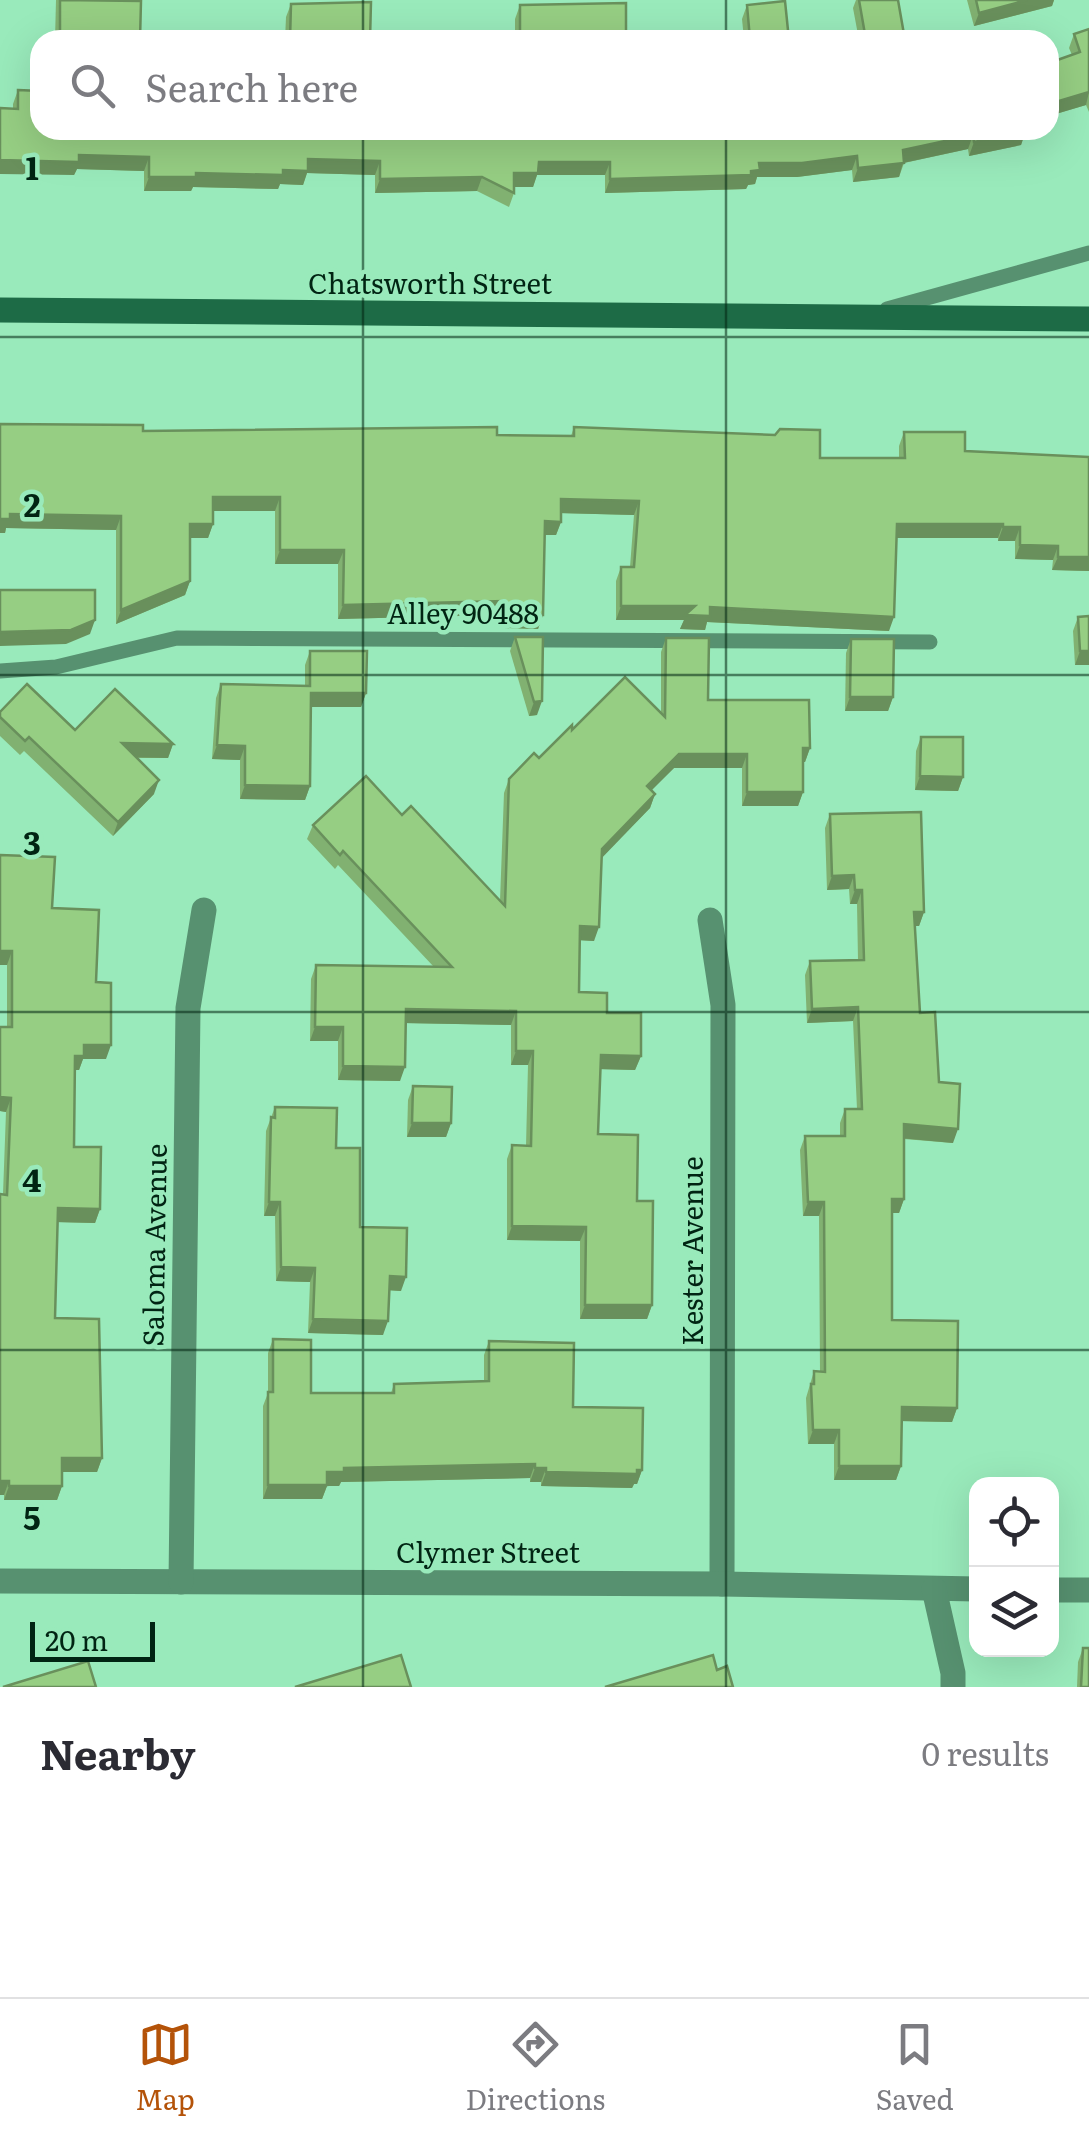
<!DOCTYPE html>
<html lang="en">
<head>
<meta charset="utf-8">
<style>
	body { margin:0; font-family:Literata,serif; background:#f2f2f3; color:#2b2b33 }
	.controls { position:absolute; right:30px; bottom:30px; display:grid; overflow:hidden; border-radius:20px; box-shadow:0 10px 40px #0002 }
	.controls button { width:90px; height:90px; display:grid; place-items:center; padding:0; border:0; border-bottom:2px solid #e1e1e2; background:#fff; color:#2b2b33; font:50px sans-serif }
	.scale { position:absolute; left:30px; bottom:25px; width:125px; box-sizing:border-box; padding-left:10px; border:5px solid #012413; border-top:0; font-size:28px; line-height:35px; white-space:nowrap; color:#012413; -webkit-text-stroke:8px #99eabb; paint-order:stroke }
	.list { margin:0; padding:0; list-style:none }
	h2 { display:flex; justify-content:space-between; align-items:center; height:130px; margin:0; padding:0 40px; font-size:42px }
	h2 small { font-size:32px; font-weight:400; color:#7c7c81 }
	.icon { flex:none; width:55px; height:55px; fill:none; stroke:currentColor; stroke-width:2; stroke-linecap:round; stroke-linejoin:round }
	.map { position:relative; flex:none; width:1089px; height:1687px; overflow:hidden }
	.search { position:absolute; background:#fff; box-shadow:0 10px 40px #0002; left:30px; right:30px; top:30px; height:110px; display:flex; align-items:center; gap:25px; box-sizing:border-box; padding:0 35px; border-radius:30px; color:#7c7c81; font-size:38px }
	.sheet { height:310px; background:#fff }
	nav { display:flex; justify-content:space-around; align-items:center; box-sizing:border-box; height:140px; border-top:2px solid #e1e1e2; background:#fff; font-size:28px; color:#7c7c81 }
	nav a { display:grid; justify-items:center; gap:5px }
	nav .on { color:#b45309 }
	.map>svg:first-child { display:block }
</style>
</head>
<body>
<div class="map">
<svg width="1089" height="1687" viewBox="0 0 1089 1687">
	<rect width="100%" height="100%" fill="#99eabb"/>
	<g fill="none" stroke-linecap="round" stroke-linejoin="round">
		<g stroke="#579170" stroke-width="15">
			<polyline points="887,309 1089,253"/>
			<polyline points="0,671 56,667 177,638 930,642"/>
		</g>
		<g stroke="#579170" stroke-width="25">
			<polyline points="710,920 723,1005 722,1584"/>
			<polyline points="0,1581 722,1584 976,1589"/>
			<polyline points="181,1582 188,1008 204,910"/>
			<polyline points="934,1589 953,1673 953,1687"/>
			<polyline points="1052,1590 1089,1590"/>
		</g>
		<polyline stroke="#1d6b46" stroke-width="25" points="0,310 1089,319"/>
	</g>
	<g fill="#81b171">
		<polygon points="56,0 93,0 140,40 55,40"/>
		<polygon points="856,0 898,0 905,40 859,40 853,8"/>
		<polygon points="967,0 1054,0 1052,6 974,26"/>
		<polygon points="291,4 370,40 285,40 286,17"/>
		<polygon points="520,5 626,40 515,40 515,19"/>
		<polygon points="747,5 789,40 744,39 742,19"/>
		<polygon points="1089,29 1089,112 1086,105 1049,116 1049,63 1072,55 1069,48 1074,34"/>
		<polygon points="18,90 40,130 1025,130 1021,145 969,156 968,149 904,163 899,177 853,182 852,170 797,177 757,177 755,184 748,185 746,189 605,193 605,175 537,175 533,187 514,187 514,193 509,207 477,191 375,193 375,175 307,173 303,185 280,184 278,189 193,187 191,191 144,191 144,171 77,169 74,175 13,109 13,104"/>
		<polygon points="0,424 143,431 571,436 574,427 820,458 899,458 899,446 904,432 965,451 1089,457 1089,571 1052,570 1053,560 1015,559 1015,541 998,541 998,538 897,538 889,631 707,622 705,630 680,629 684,620 616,620 616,581 621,567 630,567 634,515 561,513 561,522 556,535 545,535 543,615 538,629 504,628 499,615 338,619 338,564 275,564 275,511 213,511 213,524 208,538 190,538 190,581 185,595 116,624 116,530 6,528 5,533 0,533"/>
		<polygon points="1089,616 1089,665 1075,665 1073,631 1078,617"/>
		<polygon points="515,637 543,637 537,715 529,716 510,651"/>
		<polygon points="666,638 708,700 810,748 805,762 803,762 803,792 798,806 742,806 742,768 674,768 651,790 655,794 650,808 601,858 594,941 580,940 579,992 607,1013 641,1056 635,1070 600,1069 598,1134 637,1201 652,1305 647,1319 580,1319 580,1241 507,1240 507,1159 512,1145 526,1146 528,1065 511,1065 511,1025 406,1023 400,1081 338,1080 338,1041 310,1041 311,979 316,965 434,967 338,865 335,869 307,839 313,825 402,815 500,901 504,793 509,779 539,758 572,730 661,712 661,652"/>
		<polygon points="851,639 893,697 888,711 845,711 846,653"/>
		<polygon points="310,651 366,693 361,707 311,707 310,786 305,800 240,799 240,760 212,759 216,698 221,684 305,686 305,665"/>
		<polygon points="0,717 75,730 173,744 168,758 136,758 154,794 113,836 24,751 20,755 0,736"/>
		<polygon points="921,737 963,777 958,791 915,790 916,751"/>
		<polygon points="830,814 924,912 919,926 915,926 920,1013 939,1082 953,1143 904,1139 904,1199 899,1213 892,1213 892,1320 957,1408 952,1422 902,1421 901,1466 896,1480 834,1480 834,1444 808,1444 806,1398 814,1371 820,1371 819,1216 803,1216 800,1150 805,1136 840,1136 840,1123 845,1109 857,1109 853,1021 807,1023 805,975 810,961 858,960 857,904 850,904 849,889 827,890 825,828"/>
		<polygon points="0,855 52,908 96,982 106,1059 83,1059 79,1070 75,1070 74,1147 100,1209 95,1223 58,1222 55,1318 102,1458 97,1472 62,1472 62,1486 57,1500 4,1500 4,1495 0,1495 3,1194 6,1112 0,1111 0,1027 7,1027 7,965 0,965"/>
		<polygon points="413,1086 451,1123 446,1137 407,1137 408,1100"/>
		<polygon points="275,1107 336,1148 360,1227 401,1291 389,1290 383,1335 308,1333 310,1282 276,1281 275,1216 264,1216 266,1131"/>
		<polygon points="273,1339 311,1393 391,1393 394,1384 484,1381 484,1355 489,1341 573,1407 642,1470 637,1484 634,1484 632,1488 541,1486 541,1482 530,1482 530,1478 341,1482 339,1486 327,1486 322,1499 263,1499 263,1406 268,1393 268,1353"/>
		<polygon points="1083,1648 1089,1687 1077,1687 1078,1662"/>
	</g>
	<g fill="#69905c">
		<polygon points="1027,0 1054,0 1052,6 974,26 979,13"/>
		<polygon points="1089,92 1086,105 1049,116 1049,104"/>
		<polygon points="1026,131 1021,145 969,156 974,142"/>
		<polygon points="973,135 968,149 903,163 899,177 853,182 858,168 903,150"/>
		<polygon points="79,155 149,157 144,171 77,169 74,175 0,174 0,160"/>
		<polygon points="857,156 852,170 797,177 757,177 755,184 748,185 746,189 605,193 610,179 759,163"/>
		<polygon points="308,159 380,161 375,175 307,173 303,185 280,184 278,189 193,187 191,191 144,191 149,177 196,173 283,170"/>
		<polygon points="539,162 610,162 605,175 537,175 533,187 509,187 514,173"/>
		<polygon points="482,177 477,191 375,193 380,179"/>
		<polygon points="213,497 280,497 275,511 208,511"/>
		<polygon points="561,499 639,501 634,515 556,513"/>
		<polygon points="10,514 121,516 116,530 6,528 5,533 0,533 0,519"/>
		<polygon points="545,521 561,522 556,535 540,535"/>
		<polygon points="190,524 213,524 208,538 185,538"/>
		<polygon points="897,524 1003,524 998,538 892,538"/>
		<polygon points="1003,527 1020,527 1015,541 998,541"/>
		<polygon points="1020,545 1058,546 1053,560 1015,559"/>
		<polygon points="280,550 344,550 338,564 275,564"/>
		<polygon points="1058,557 1089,557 1089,571 1052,570"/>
		<polygon points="190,581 185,595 116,624 121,610"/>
		<polygon points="504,601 499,615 338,619 343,605"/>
		<polygon points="621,606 695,606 894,617 889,631 707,622 705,630 680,629 684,620 616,620"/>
		<polygon points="509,614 543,615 538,629 504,628"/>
		<polygon points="95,620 90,634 66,644 0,646 0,632"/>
		<polygon points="1080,651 1089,651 1089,665 1075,665"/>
		<polygon points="311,693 366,693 361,707 306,707"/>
		<polygon points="850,697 893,697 888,711 845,711"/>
		<polygon points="542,701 537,715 529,716 534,702"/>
		<polygon points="122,743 173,744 168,758 117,757"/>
		<polygon points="217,745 245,746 240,760 212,759"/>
		<polygon points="803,748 810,748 805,762 798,762"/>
		<polygon points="679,754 747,754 742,768 674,768 642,800 647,786"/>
		<polygon points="920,776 963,777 958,791 915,790"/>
		<polygon points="159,780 154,794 113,836 118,822"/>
		<polygon points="245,785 310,786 305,800 240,799"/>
		<polygon points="747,792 803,792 798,806 742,806"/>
		<polygon points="655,794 650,808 597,863 602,849"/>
		<polygon points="854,875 849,889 827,890 832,876"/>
		<polygon points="855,890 862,890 857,904 850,904"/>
		<polygon points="914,912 924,912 919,926 909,926"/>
		<polygon points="580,926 599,927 594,941 575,940"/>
		<polygon points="0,951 12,951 7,965 0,965"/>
		<polygon points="858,1007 853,1021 807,1023 812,1009"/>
		<polygon points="406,1009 516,1011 511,1025 401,1023"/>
		<polygon points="315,1027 343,1027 338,1041 310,1041"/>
		<polygon points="84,1045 111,1045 106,1059 83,1059 79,1070 70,1070 75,1056"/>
		<polygon points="516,1051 533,1051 528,1065 511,1065"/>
		<polygon points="601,1055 641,1056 635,1070 596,1069"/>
		<polygon points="343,1066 405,1067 400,1081 338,1080"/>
		<polygon points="0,1097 11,1098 6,1112 0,1111"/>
		<polygon points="412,1123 451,1123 446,1137 407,1137"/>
		<polygon points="904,1124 958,1129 953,1143 899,1138"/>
		<polygon points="892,1199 904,1199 899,1213 887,1213"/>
		<polygon points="269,1202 280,1202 275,1216 264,1216"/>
		<polygon points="808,1202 824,1202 819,1216 803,1216"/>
		<polygon points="58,1208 100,1209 95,1223 53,1222"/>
		<polygon points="512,1226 586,1227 580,1241 507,1240"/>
		<polygon points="281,1267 315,1268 310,1282 276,1281"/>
		<polygon points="390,1276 406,1277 401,1291 384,1290"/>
		<polygon points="585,1305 652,1305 647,1319 580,1319"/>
		<polygon points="313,1319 388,1321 383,1335 308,1333"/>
		<polygon points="902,1407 957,1408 952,1422 897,1421"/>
		<polygon points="813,1430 839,1430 834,1444 808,1444"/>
		<polygon points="62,1458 102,1458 97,1472 57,1472"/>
		<polygon points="535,1464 530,1478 341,1482 339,1486 327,1486 322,1499 263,1499 268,1485 344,1468"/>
		<polygon points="839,1466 901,1466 896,1480 834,1480"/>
		<polygon points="535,1468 546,1468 541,1482 530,1482"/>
		<polygon points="637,1470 642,1470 637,1484 634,1484 632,1488 541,1486 546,1472"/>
		<polygon points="0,1481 9,1481 4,1495 0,1495"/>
		<polygon points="9,1486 62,1486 57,1500 4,1500"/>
	</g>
	<g fill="#96ce83" stroke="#69905c" stroke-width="2.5">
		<polygon points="60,0 141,1 140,40 60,40"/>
		<polygon points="859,0 898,0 905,40 866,40"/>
		<polygon points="976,0 1027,0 979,13"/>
		<polygon points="785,1 789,40 712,40 750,39 747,5"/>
		<polygon points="371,2 370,40 290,40 291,4"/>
		<polygon points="626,3 626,40 520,40 520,5"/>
		<polygon points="1089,29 1089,92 1049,104 1049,63 1080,52 1074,34"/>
		<polygon points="18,90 40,91 40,130 1025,130 1026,131 974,142 973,135 903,150 904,163 858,168 857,156 802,163 759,163 760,170 751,171 751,175 610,179 610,162 539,162 538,173 514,173 514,193 482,177 380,179 380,161 308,159 308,171 283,170 283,175 196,173 196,177 149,177 149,157 79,155 79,162 0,160 0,108 18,109"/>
		<polygon points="0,424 143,425 143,431 497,427 497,435 574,436 574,427 775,435 780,429 820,430 820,458 905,458 904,432 965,432 965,451 1089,457 1089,557 1058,557 1058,546 1020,545 1020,527 1003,527 1003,524 897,524 894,617 710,607 710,616 685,615 695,606 621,606 621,567 634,567 639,501 561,499 561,522 545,521 543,615 509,614 504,601 343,605 344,550 280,550 280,497 213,497 213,524 190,524 190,581 121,610 121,516 10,514 10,519 0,519"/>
		<polygon points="0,590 95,590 95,620 71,630 0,632"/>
		<polygon points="1089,616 1089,651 1080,651 1078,617"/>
		<polygon points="515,637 543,637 542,701 534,702"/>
		<polygon points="666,638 709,638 708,700 809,700 810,748 803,748 803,792 747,792 747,754 679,754 647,786 655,794 602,849 599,927 580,926 579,992 607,993 607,1013 641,1013 641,1056 601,1055 598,1134 638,1135 637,1201 653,1201 652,1305 585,1305 586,1227 512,1226 512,1145 531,1146 533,1051 516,1051 516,1011 406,1009 405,1067 343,1066 343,1027 315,1027 316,965 452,967 343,851 340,855 313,825 366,776 402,815 411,806 505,906 509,779 534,753 539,758 572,725 572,730 625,677 665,717"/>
		<polygon points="851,639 894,639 893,697 850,697"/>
		<polygon points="310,651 367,651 366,693 311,693 310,786 245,785 245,746 217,745 221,684 310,686"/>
		<polygon points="27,684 75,730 115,689 173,744 122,743 159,780 118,822 29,737 25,741 0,717 0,712"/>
		<polygon points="921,737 963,737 963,777 920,776"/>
		<polygon points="921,812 924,912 914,912 920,1013 935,1012 939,1082 960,1084 958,1129 904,1124 904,1199 892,1199 892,1320 958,1321 957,1408 902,1407 901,1466 839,1466 839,1430 813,1430 811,1384 814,1384 814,1371 825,1372 824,1202 808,1202 805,1136 845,1136 845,1109 862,1109 858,1007 812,1009 810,961 864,960 862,890 855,890 854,875 832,876 830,814"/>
		<polygon points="0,855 55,857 52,908 99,910 96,982 111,983 111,1045 84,1045 84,1056 75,1056 74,1147 101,1147 100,1209 58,1208 55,1318 99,1319 102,1458 62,1458 62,1486 9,1486 9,1481 0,1481 0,1194 7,1195 11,1098 0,1097 0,1027 12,1027 12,951 0,951"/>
		<polygon points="413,1086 452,1087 451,1123 412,1123"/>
		<polygon points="275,1107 337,1108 336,1148 360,1148 360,1227 407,1228 406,1277 390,1276 388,1321 313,1319 315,1268 281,1267 280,1202 269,1202 271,1117 275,1118"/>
		<polygon points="273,1339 311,1340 311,1393 394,1393 394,1384 489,1381 489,1341 574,1343 573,1407 643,1408 642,1470 637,1470 637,1474 546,1472 546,1468 535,1468 535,1464 344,1468 344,1472 327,1472 327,1485 268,1485 268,1392 273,1392"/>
		<polygon points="1083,1648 1089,1648 1089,1687 1081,1687"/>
		<polygon points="401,1655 411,1687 295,1687"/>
		<polygon points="713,1655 717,1670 727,1666 733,1687 605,1687"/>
		<polygon points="88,1661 96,1687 3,1687"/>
	</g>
	<path fill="none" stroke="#012413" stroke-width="2.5" stroke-opacity="0.55" d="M363,0V40M726,0V40M363,130V1687M726,130V1687M0,337H1089M0,675H1089M0,1012H1089M0,1350H1089"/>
	<g text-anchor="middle" stroke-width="9" stroke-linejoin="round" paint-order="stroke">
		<g font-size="28" fill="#012413" stroke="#99eabb">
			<text x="430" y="294">Chatsworth Street</text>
			<text x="463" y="624">Alley 90488</text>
			<text transform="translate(155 1245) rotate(-89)" y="10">Saloma Avenue</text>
			<text transform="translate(693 1251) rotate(-90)" y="10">Kester Avenue</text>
			<text x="488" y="1563">Clymer Street</text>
		</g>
	</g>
	<g font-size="32" text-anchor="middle" font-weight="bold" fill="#012413" stroke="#99eabb" stroke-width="9" stroke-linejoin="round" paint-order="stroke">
		<text x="32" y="180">1</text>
		<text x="32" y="517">2</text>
		<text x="32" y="855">3</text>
		<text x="32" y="1192">4</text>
		<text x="32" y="1530">5</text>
	</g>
</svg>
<div class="controls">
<button><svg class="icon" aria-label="locate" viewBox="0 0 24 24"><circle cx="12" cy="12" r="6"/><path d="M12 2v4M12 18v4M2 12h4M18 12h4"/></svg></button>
<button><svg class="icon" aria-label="layers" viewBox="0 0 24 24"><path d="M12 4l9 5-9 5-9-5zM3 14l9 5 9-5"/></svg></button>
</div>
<div class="scale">20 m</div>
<div class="search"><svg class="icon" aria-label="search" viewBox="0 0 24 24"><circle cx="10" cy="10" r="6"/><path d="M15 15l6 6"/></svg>Search here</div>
</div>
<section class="sheet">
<h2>Nearby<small>0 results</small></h2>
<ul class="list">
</ul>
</section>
<nav>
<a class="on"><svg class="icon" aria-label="map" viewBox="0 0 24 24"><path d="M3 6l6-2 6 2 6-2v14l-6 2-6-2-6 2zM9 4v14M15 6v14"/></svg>Map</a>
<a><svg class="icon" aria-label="directions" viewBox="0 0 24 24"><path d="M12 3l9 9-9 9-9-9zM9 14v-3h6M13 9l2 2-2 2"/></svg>Directions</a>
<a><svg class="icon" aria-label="saved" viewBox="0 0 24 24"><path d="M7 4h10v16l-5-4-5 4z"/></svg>Saved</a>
</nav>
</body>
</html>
